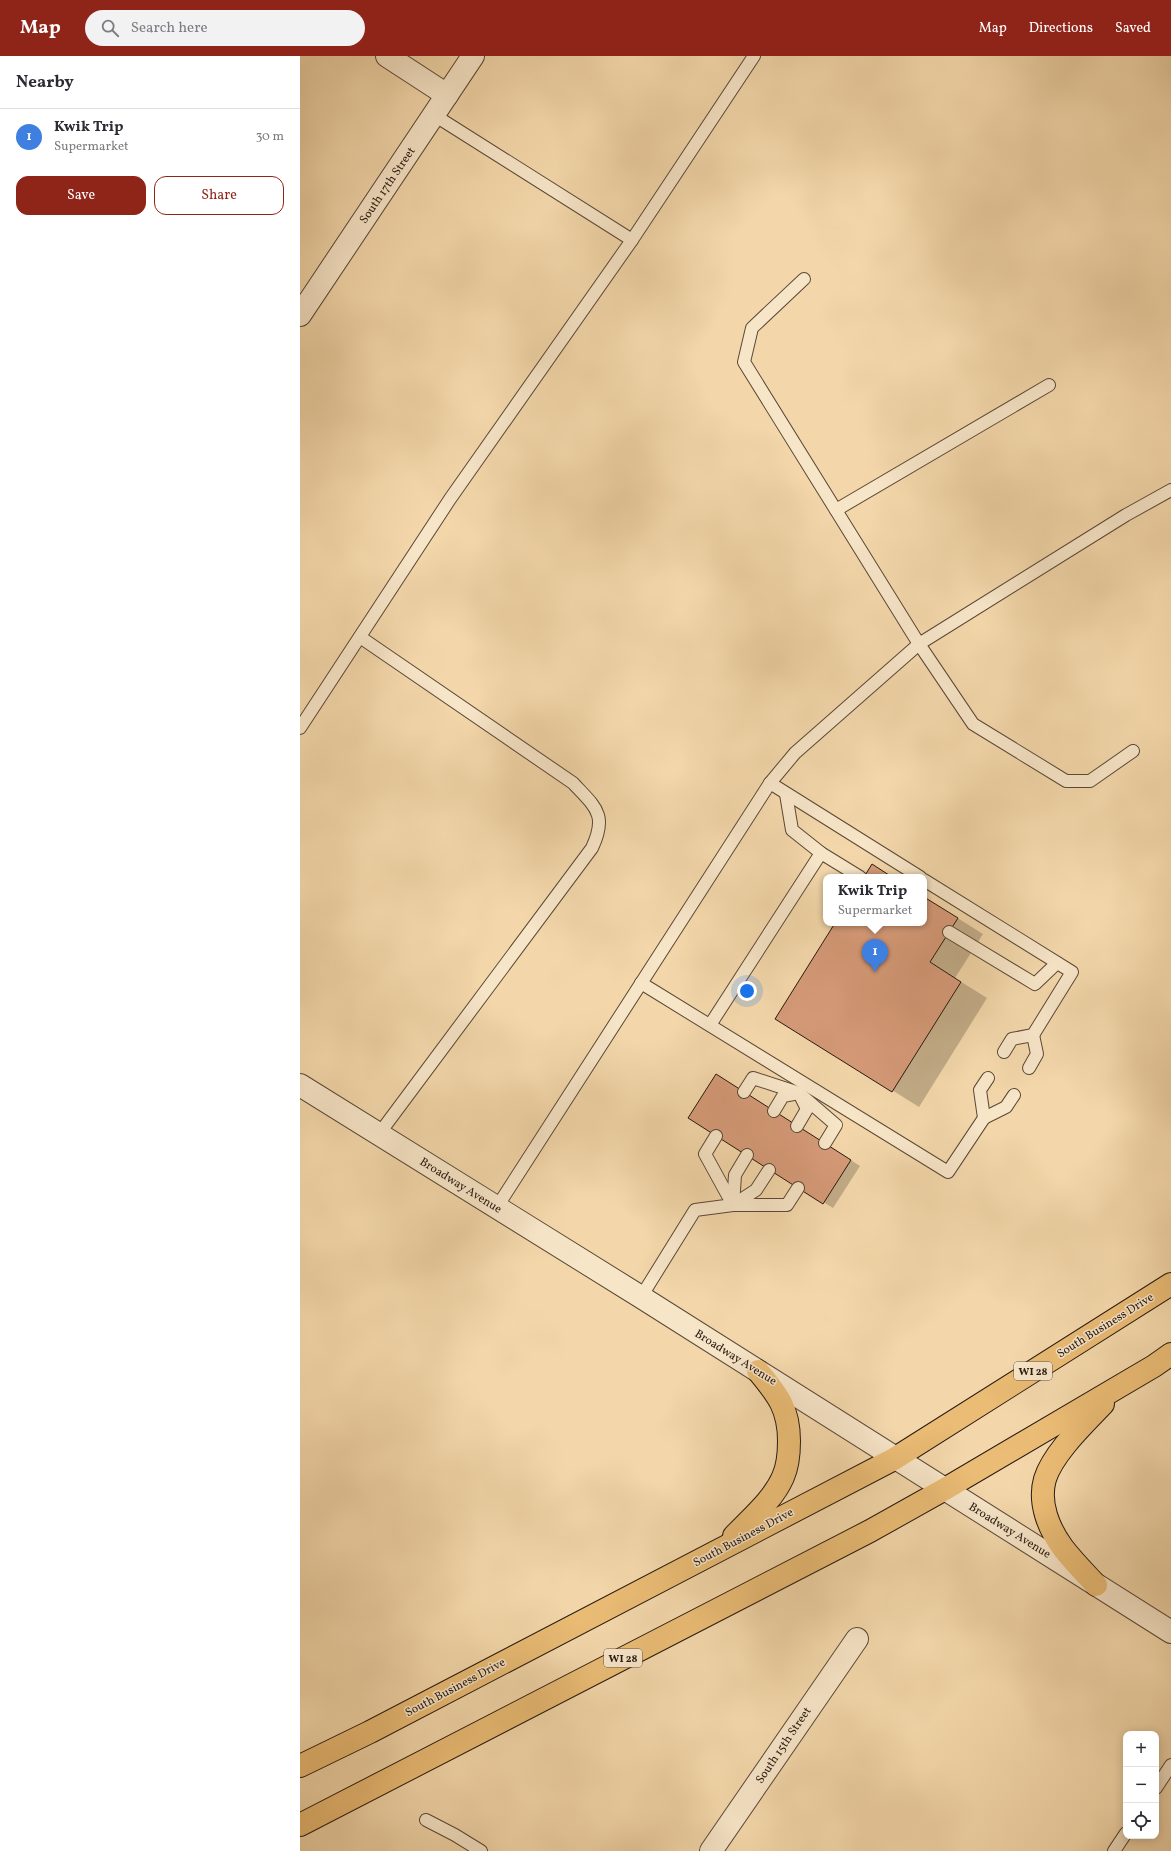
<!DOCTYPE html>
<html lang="en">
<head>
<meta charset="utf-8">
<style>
	body { margin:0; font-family:Vollkorn,serif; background:#f2f2f3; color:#2b2b33 }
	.controls { position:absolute; right:12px; bottom:12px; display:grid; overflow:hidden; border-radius:8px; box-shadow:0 2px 10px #0003 }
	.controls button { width:36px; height:36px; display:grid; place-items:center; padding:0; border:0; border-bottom:1px solid #e1e1e2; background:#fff; color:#2b2b33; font:20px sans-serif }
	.you { position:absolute; left:447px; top:935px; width:14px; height:14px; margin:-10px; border:3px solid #fff; border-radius:50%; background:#1a73e8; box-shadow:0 0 0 6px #1a73e833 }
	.badge { display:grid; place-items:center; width:26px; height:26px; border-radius:50%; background:#8f2418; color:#fff; font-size:13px; font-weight:700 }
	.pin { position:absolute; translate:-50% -33px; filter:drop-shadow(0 1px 2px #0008) }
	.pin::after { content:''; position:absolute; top:21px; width:14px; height:12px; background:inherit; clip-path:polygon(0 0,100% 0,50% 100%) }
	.popup { position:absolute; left:523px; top:818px; width:104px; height:52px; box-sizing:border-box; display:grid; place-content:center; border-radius:8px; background:#fff; filter:drop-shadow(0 1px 3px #0005); font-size:13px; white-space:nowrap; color:#7c7c81 }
	.popup b { font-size:15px; color:#2b2b33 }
	.popup::after { content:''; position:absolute; left:50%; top:100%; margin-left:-8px; border:8px solid transparent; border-top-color:#fff }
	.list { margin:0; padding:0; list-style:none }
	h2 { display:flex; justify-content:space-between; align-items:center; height:52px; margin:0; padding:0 16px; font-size:17px }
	h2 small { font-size:13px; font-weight:400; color:#7c7c81 }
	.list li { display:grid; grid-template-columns:26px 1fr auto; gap:12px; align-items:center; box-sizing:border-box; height:56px; padding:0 16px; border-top:1px solid #e1e1e2 }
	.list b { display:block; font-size:15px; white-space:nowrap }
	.list p { margin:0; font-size:13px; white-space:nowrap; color:#7c7c81 }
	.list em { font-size:13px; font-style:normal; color:#7c7c81 }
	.actions { display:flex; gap:8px; padding:12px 16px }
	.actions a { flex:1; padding:9px 0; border:1px solid #8f2418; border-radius:12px; text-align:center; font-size:14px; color:#8f2418 }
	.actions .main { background:#8f2418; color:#fff }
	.icon { flex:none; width:22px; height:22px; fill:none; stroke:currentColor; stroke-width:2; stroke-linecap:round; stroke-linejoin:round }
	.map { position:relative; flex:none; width:871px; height:1795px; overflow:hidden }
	header { display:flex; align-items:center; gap:24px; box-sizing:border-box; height:56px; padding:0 20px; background:#8f2418; color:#fff }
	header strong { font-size:19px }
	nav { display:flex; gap:22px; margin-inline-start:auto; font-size:14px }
	.search { width:280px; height:36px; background:#f2f2f3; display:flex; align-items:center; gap:10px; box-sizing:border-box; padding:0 14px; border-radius:22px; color:#7c7c81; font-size:15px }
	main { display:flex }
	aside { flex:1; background:#fff }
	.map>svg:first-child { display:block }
</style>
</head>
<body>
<header>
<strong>Map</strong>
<div class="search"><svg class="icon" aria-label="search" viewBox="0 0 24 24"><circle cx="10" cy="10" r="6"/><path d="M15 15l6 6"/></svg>Search here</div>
<nav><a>Map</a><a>Directions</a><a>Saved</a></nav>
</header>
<main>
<aside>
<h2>Nearby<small></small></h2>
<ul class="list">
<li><span class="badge" style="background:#3f7fe0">1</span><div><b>Kwik Trip</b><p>Supermarket</p></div><em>30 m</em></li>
</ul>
<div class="actions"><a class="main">Save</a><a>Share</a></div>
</aside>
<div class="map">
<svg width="871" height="1795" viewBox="0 0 871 1795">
	<rect width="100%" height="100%" fill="#f3d7aa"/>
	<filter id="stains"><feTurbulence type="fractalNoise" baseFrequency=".005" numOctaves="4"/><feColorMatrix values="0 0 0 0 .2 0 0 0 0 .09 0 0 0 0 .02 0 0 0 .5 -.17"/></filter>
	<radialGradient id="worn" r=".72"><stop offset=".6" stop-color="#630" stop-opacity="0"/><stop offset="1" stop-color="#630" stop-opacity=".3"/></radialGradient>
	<g fill="#0003">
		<polygon points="624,841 683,878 655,922 687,942 619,1051 477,962 537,867 624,867"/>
		<polygon points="425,1024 560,1110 533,1152 389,1062"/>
	</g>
	<g fill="#d69a78" stroke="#271910">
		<polygon points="572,808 592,821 564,821"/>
		<polygon points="624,841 658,862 630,906 661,926 592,1036 475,963 535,867 624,867"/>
		<polygon points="416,1018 551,1104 523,1148 388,1062"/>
	</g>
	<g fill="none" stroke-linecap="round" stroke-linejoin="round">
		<g stroke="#5a4836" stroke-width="14">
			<g id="service">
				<polyline points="134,59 332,184"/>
				<polyline points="504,223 452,272 444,306 619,588 673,668 766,725 790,725 833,695"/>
				<polyline points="536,454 749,329"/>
				<path d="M60,581L273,727C295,751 308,758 292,792L79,1078"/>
				<polyline points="0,672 150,443 332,184 454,0"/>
				<polyline points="470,727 620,821"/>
				<polyline points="486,738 492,774 521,797 560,821"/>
				<polyline points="624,824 772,916 733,979 712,983 704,996"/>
				<polyline points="649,876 735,928 757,907"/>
				<polyline points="341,927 648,1116 684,1062 680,1034 688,1022"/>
				<polyline points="410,969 521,797"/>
				<polyline points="729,1012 737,998 733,979"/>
				<polyline points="444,1036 453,1022 499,1037 483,1040 474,1055"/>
				<polyline points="499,1037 536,1069 525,1087"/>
				<polyline points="684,1062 706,1051 714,1039"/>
				<polyline points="497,1070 507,1053 501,1041"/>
				<polyline points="433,1149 487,1149 498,1132"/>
				<polyline points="433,1149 435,1119 447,1099"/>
				<polyline points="433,1149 456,1134 469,1114"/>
				<polyline points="197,1151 470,727 495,697 619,588 826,459 871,434"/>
				<polyline points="341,1241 395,1154 433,1149 405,1098 416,1080"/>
				<polyline points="856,1732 871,1709"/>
				<polyline points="126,1764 155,1779 181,1795"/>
				<polyline points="814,1795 826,1777"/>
			</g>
		</g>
		<g stroke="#5a4836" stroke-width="24">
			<g id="minor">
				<polyline points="87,0 147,39"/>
				<polyline points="0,259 173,0"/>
				<polyline points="0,1029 341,1241 871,1576"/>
				<polyline points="411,1795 557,1583"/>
			</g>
		</g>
		<g stroke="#271910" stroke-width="24">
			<g id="primary">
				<path d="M434,1480C451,1462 473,1444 483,1421C488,1410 489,1397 489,1385C489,1353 478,1339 458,1315"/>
				<path d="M796,1529C785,1517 773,1505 763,1492C749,1473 738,1447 745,1423C753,1397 785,1367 803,1348"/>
				<polyline points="0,1710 70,1676 594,1403 871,1228"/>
				<polyline points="0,1769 570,1475 645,1433 854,1310 871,1298"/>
			</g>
		</g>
		<use href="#service" stroke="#f7e5c8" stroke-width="12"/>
		<use href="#minor" stroke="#f7e5c8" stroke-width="22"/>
		<use href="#primary" stroke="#eabc75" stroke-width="22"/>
	</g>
	<g text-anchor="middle" stroke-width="3" stroke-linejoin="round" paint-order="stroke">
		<g fill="#f7e5c8" stroke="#655647" stroke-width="1">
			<rect x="714" y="1306" width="38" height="18" rx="3"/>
			<rect x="304" y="1593" width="38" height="18" rx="3"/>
		</g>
		<g font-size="11" font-weight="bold" fill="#271910">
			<text x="733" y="1319">WI 28</text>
			<text x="323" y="1606">WI 28</text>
		</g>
		<g font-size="12" fill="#271910" stroke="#f7e5c8">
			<text transform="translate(87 129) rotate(-56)" y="4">South 17th Street</text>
			<text transform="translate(161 1129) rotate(32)" y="4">Broadway Avenue</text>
			<text transform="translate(805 1269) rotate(-32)" y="4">South Business Drive</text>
			<text transform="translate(436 1301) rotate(32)" y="4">Broadway Avenue</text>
			<text transform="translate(710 1474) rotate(32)" y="4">Broadway Avenue</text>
			<text transform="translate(443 1481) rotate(-28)" y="4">South Business Drive</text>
			<text transform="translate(155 1631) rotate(-28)" y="4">South Business Drive</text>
			<text transform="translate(483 1689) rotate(-56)" y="4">South 15th Street</text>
		</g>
	</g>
	<rect width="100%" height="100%" filter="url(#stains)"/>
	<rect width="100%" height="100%" fill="url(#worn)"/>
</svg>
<div class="controls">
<button>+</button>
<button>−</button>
<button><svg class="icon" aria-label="locate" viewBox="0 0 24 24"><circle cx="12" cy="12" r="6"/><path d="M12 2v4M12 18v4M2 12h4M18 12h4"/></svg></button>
</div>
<div class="you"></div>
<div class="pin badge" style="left:575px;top:916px;background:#3f7fe0">1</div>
<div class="popup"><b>Kwik Trip</b>Supermarket</div>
</div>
</main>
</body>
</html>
